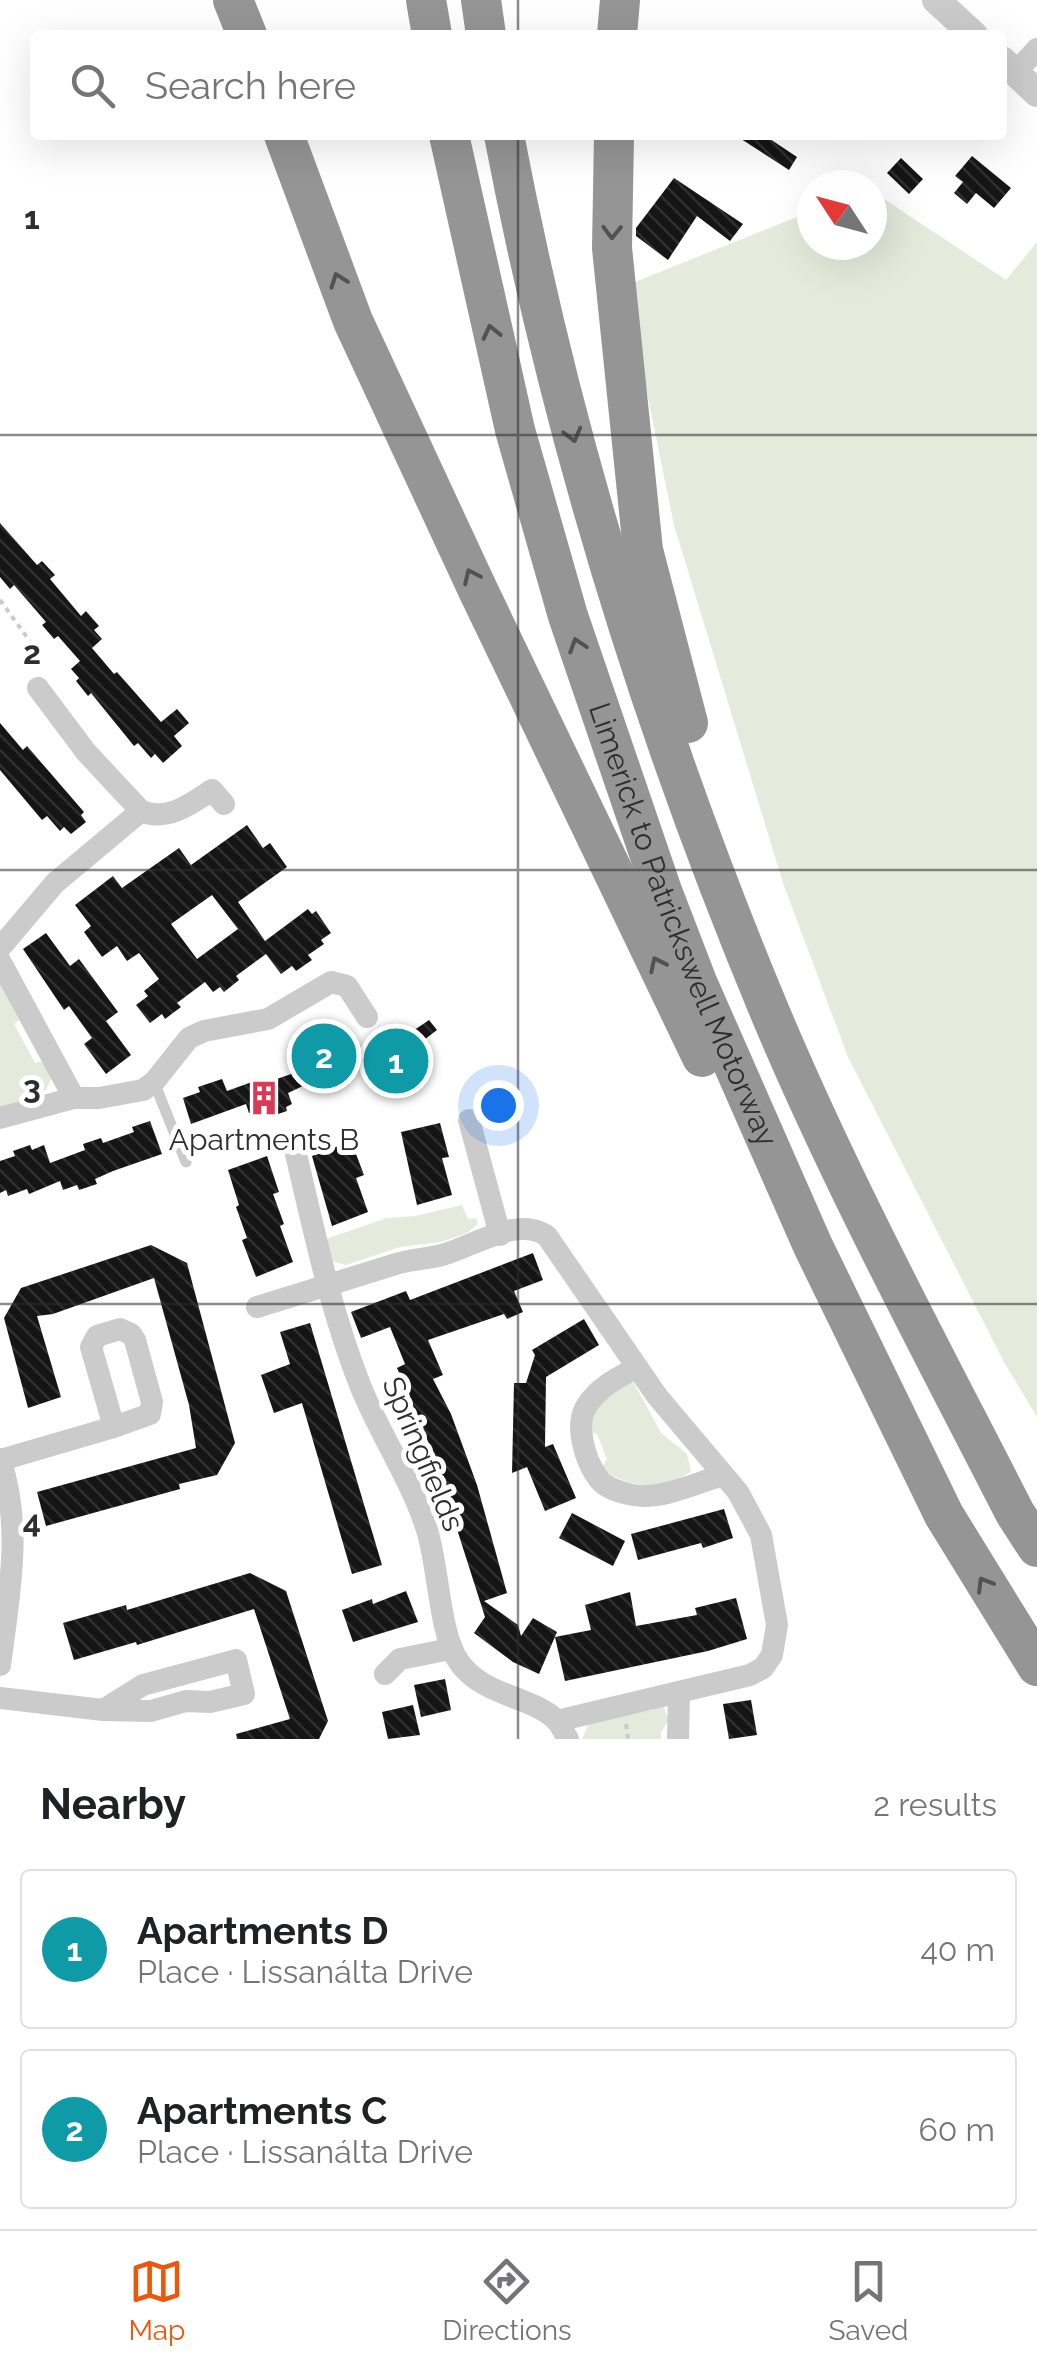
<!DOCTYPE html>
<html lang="en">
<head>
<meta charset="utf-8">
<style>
	body { margin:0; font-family:Raleway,sans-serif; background:#f2f2f2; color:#202124 }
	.compass { position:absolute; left:797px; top:170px; width:90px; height:90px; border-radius:50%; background:#fff; box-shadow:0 10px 40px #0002; rotate:306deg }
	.you { position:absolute; left:498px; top:1105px; width:35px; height:35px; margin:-25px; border:8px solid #fff; border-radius:50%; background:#1a73e8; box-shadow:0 0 0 15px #1a73e833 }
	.badge { display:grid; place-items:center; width:65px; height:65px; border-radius:50%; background:#ea580c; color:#fff; font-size:32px; font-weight:700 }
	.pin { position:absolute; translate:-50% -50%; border:5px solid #fff; box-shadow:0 2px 10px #0006 }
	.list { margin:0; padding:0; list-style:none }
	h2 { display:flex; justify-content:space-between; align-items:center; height:130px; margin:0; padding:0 40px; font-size:42px }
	h2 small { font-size:32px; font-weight:400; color:#757577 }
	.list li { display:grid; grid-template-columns:65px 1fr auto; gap:30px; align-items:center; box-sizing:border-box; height:160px; margin:0 20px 20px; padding:0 20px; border:2px solid #e0e0e0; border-radius:10px }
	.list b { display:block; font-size:38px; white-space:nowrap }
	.list p { margin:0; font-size:32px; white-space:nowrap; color:#757577 }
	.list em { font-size:32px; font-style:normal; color:#757577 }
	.icon { flex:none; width:55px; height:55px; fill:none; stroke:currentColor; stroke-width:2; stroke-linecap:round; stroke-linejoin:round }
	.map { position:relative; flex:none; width:1037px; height:1739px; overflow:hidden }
	.search { position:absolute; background:#fff; box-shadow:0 10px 40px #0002; left:30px; right:30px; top:30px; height:110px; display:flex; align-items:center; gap:25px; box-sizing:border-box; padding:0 35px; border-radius:10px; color:#757577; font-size:38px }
	.sheet { height:490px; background:#fff }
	nav { display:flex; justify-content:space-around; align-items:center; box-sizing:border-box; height:140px; border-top:2px solid #e0e0e0; background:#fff; font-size:28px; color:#757577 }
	nav a { display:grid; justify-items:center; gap:5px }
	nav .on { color:#ea580c }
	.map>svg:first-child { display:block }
</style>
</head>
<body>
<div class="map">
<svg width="1037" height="1739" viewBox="0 0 1037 1739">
	<defs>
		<pattern id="building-back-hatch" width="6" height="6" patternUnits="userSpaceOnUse" patternTransform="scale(2.5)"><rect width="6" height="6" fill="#151515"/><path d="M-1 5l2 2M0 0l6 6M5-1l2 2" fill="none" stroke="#2f2f2f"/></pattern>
	</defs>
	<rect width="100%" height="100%" fill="#fff"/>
	<g fill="#e5eadc">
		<polygon points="872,191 1006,280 1037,242 1037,1417 1004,1362 848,1057 783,883 674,525 625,286 812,211 812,245 872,245"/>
		<polygon points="0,981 19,1020 14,1024 35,1063 43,1061 52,1077 46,1090 0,1110"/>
		<polygon points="462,1205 468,1219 476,1218 478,1224 467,1233 441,1242 400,1247 346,1265 331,1261 326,1239 387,1218 415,1216"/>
		<path d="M625,1383H634L661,1433L687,1454L691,1471C666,1492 625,1488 602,1468L607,1459L597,1434L588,1431L595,1408Z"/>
		<polygon points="656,1706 663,1706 669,1720 661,1732 661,1739 582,1739 588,1725 594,1720 653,1710"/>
	</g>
	<g fill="url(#building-back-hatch)" fill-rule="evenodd">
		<polygon points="735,135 764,135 797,157 789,170"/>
		<polygon points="972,156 1011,188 994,208 976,193 967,204 954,193 963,182 955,176"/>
		<polygon points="901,158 923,179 909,194 887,173"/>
		<polygon points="674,178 743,224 730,241 697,216 668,260 636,236 636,228"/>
		<polygon points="0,523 37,565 42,561 55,575 50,579 81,616 86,611 99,626 94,630 102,639 92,648 114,674 117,672 161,722 177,709 189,723 174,736 182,746 163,763 155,754 151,758 138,743 134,746 91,693 88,696 76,681 79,678 71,669 80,661 58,636 54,639 42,625 46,622 14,585 10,589 0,577"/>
		<polygon points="0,723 23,750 27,746 84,812 81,815 86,822 71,834 64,827 60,831 47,816 42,820 0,770"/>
		<path d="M247,825L263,848L270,843L287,867L238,902L265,941L308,909L312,914L316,911L331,933L321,940L324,944L308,955L312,960L296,971L292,966L281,974L266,954L236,976L239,980L224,992L220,987L213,992L205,982L177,1003L181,1007L165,1019L162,1014L150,1023L136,1005L148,996L144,991L159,979L139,953L127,961L117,946L102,957L84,932L91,926L75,905L113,876L122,888L179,848L191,865ZM212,895L238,929L197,959L171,924Z"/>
		<polygon points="46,933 70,966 79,959 118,1012 106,1021 131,1055 106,1074 84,1044 92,1038 69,1006 64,1010 23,949"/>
		<polygon points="429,1020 437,1030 411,1050 417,1059 412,1063 416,1068 388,1087 382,1078 378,1081 368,1067 388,1054 385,1050"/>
		<polygon points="332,1032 352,1064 324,1081 322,1077 288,1093 292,1104 286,1107 287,1111 272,1116 270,1111 259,1115 257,1110 249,1113 246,1104 191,1124 183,1098 200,1092 198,1087 222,1079 227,1091 260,1079 262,1084 303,1070 298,1062 317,1048 314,1044"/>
		<polygon points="150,1121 162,1154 113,1171 95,1179 97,1184 79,1190 77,1185 63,1190 60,1181 29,1194 27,1189 8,1196 6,1190 0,1193 0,1161 15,1156 13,1151 30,1145 32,1150 44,1145 50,1163 85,1150 83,1144 101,1138 103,1143 134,1132 132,1127"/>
		<polygon points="440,1123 449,1157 442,1158 452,1195 417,1205 401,1132"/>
		<polygon points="351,1141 364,1175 356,1178 368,1212 332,1226 312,1156"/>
		<polygon points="267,1156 279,1192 273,1194 284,1224 280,1226 293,1262 256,1277 242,1240 247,1238 236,1207 239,1205 228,1170"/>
		<polygon points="151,1245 187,1263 235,1443 217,1475 179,1484 180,1489 46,1526 37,1492 196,1448 189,1405 154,1278 53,1314 37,1316 61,1397 28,1408 4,1318 21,1288"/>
		<polygon points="533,1253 543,1280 514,1291 523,1312 507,1319 504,1314 428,1340 443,1375 433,1379 451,1414 477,1485 507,1593 484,1601 518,1625 521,1636 533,1618 557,1632 539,1674 513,1662 474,1633 485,1617 432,1451 397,1368 405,1364 390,1327 361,1338 351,1312 406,1291 410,1300"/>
		<polygon points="584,1319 599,1345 546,1377 545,1447 553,1444 576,1498 545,1511 527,1467 512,1473 514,1383 526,1383 535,1355 532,1350"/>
		<polygon points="310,1323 382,1565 352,1574 302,1403 274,1413 261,1375 290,1364 280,1332"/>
		<polygon points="724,1509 733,1538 703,1548 701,1543 638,1560 631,1534"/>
		<polygon points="572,1513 625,1541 613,1566 559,1538"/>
		<polygon points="250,1573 286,1591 328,1721 319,1739 237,1739 236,1734 290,1719 254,1609 137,1645 136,1642 74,1660 63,1623 126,1605 127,1610"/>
		<polygon points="406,1591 418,1622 353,1642 342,1610 372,1599 373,1604"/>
		<polygon points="630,1592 636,1626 697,1615 695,1608 736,1598 747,1639 708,1651 565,1681 555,1637 591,1630 585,1605"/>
		<polygon points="445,1679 451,1710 421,1717 414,1685"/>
		<polygon points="751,1700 757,1735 729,1739 723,1704"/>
		<polygon points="413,1705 420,1735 388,1739 382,1712"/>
	</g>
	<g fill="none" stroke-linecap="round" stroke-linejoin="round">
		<g stroke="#cbcbcb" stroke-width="4" stroke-dasharray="5 5" stroke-linecap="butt">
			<polyline points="0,600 37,651 42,667"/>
			<polyline points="626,1724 628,1739"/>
		</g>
		<polyline stroke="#cbcbcb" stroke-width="11" points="154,1082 186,1162"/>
		<g stroke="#cbcbcb" stroke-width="22">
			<polyline points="1016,72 1037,49"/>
			<polyline points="38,688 86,752 141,811"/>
			<path d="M0,948L55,883L141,811C167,822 191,804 212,790L224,804"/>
			<polyline points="0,961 74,1098"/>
			<polyline points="0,1118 74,1098 99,1098 143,1090 154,1082 189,1038 204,1031 268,1019 331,982 347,986 367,1017"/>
			<polyline points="469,1120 500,1235"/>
			<path d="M295,1150C314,1230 330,1309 360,1385C380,1435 411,1479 427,1530C439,1568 439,1634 459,1662C482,1696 534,1697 556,1720C561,1725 564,1733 568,1739"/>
			<path d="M257,1307L396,1264C411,1259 427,1259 442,1255C473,1247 517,1215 547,1236L657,1396L738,1492L761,1535L777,1625L772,1655L763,1668L750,1675L557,1721"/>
			<path d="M636,1368C617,1378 599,1387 587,1405C574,1425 585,1460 598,1478C605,1488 622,1493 633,1495C662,1500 696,1483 723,1475"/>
			<path d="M0,1459C23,1527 9,1595 0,1665"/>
			<polyline points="1,1460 114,1427 150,1414 152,1402 135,1340 131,1334 120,1329 97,1336 91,1347 114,1427"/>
			<polyline points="385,1674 400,1659 450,1649"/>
			<polyline points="0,1698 103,1710 151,1711 186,1701 210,1702 244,1694 236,1660 143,1685 103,1710"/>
			<polyline points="678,1739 679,1692"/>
		</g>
		<g stroke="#cbcbcb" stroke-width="28">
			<polyline points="936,0 974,35"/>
			<polyline points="1002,60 1037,93"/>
		</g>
		<g stroke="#959595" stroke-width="40">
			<polyline points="233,0 247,35"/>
			<polyline points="426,0 432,35"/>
			<polyline points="481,0 486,35"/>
			<polyline points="617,35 620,0"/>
			<polyline points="284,135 353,321 477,588 702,1057"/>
			<path id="s1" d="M449,135L515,430L568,616L662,891L697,982L813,1246L944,1515L1037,1666"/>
			<path d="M504,135C561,434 652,729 769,1010C841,1182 930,1347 1015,1513L1037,1547"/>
			<polyline points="614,135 612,248 643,550 688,723"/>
		</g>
	</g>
	<defs><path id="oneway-chevron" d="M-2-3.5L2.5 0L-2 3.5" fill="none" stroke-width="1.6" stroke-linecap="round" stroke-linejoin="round" transform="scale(2.5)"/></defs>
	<g stroke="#525252">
		<use href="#oneway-chevron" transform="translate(612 232) rotate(91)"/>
		<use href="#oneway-chevron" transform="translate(338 280) rotate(-110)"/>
		<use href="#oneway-chevron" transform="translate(491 332) rotate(-103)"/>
		<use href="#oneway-chevron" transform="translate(573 435) rotate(75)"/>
		<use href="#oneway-chevron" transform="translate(471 576) rotate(-115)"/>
		<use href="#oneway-chevron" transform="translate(577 645) rotate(-108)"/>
		<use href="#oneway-chevron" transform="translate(657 964) rotate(-116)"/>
		<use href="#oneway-chevron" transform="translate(984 1584) rotate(-121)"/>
	</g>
	<path fill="none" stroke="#2e2e2e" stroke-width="2.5" stroke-opacity="0.55" d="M518,0V35M518,135V1739M0,435H1037M0,870H1037M0,1304H1037"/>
	<defs>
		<g id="building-bare" transform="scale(2.7)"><path d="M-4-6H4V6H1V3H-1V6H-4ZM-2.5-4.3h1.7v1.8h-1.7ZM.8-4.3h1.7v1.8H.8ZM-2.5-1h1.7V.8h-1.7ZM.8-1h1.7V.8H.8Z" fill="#d93b55" stroke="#fff" stroke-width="2.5" paint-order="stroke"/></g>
	</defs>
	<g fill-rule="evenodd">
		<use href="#building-bare" x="264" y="1098"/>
	</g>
	<g text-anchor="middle" stroke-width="10" stroke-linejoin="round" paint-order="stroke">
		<g font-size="30" fill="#2e2e2e" stroke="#fff">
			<text dy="10" stroke="none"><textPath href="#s1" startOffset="825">Limerick to Patrickswell Motorway</textPath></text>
			<text transform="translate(423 1454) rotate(67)" y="10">Springfields</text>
		</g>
		<g font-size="30" fill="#2e2e2e" stroke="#fff">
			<text x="264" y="1150">Apartments B</text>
		</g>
	</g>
	<g font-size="32" text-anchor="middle" font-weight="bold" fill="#2e2e2e" stroke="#fff" stroke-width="10" stroke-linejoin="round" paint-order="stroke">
		<text x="32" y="229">1</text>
		<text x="32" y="664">2</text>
		<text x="32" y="1098">3</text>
		<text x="32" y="1533">4</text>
	</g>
</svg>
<svg class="compass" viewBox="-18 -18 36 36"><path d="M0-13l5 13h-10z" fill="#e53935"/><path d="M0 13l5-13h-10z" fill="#757577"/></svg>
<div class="you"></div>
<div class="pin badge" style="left:396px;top:1061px;background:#0f9aa8">1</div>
<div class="pin badge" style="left:324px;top:1056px;background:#0f9aa8">2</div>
<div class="search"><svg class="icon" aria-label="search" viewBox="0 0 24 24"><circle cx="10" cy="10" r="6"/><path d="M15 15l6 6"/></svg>Search here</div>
</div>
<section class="sheet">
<h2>Nearby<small>2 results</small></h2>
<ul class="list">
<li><span class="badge" style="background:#0f9aa8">1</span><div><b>Apartments D</b><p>Place · Lissanálta Drive</p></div><em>40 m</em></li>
<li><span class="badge" style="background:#0f9aa8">2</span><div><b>Apartments C</b><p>Place · Lissanálta Drive</p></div><em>60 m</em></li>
</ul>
</section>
<nav>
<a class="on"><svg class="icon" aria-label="map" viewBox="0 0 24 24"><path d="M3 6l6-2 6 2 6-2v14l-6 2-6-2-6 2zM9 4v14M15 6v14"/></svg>Map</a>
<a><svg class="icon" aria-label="directions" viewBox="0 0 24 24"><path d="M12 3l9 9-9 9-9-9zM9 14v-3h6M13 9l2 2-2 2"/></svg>Directions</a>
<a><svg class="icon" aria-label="saved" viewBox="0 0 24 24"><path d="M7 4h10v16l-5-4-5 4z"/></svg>Saved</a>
</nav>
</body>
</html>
